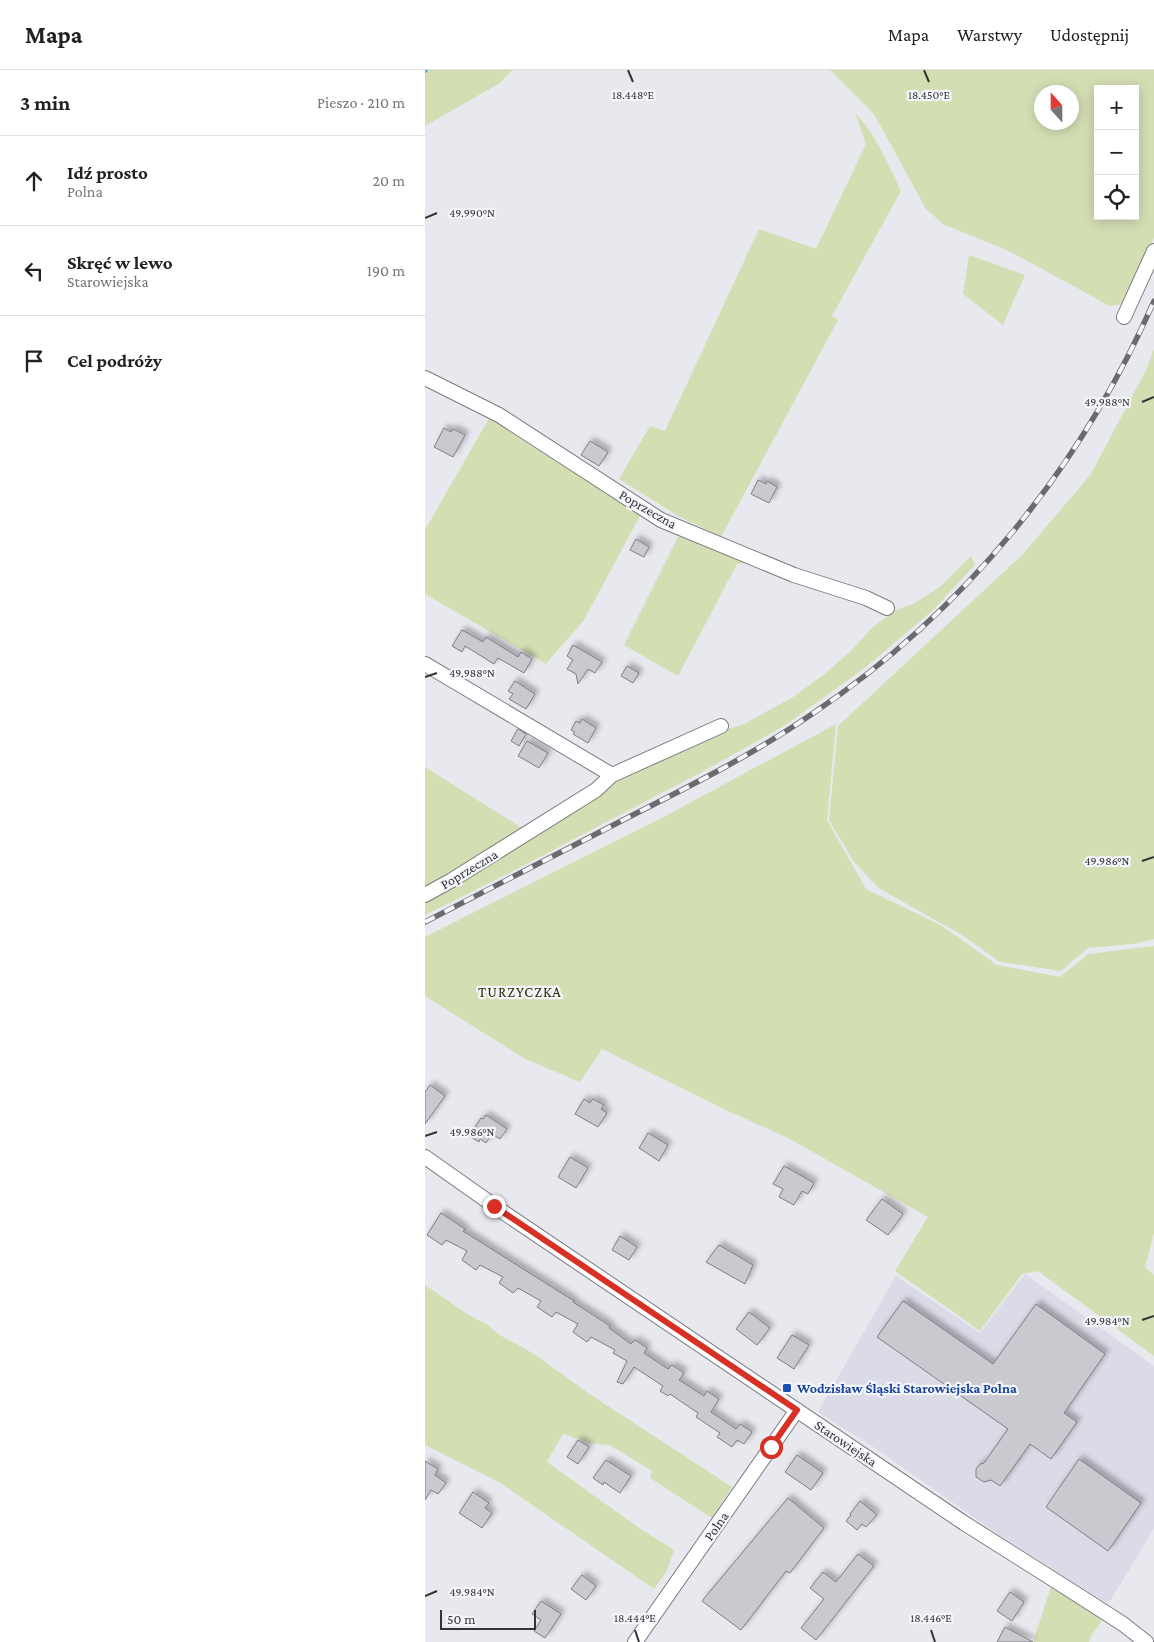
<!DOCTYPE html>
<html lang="pl">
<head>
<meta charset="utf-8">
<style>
	body { margin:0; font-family:"Crimson Pro",serif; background:#f2f2f2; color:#202124 }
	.controls { position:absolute; right:15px; top:15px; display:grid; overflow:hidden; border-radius:0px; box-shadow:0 2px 12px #0003 }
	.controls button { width:45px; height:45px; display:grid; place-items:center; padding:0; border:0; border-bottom:1px solid #e0e0e0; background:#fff; color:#202124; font:25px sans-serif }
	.compass { position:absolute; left:609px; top:15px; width:45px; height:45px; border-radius:50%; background:#fff; box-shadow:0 2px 12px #0003; rotate:339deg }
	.scale { position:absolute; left:15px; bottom:12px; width:96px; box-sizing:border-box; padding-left:5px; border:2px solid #343437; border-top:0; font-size:14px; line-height:18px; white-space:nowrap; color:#343437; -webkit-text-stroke:4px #f5f6fc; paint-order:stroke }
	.stop { position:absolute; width:15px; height:15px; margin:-11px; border:4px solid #d93025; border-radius:50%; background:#fff }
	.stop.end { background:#d93025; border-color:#fff; box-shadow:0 1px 5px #0008 }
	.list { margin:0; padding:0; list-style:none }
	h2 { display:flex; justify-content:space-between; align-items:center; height:65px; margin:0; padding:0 20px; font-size:21px }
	h2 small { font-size:16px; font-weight:400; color:#757577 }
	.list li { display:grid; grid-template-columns:32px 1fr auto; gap:15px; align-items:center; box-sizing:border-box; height:90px; padding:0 20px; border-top:1px solid #e0e0e0 }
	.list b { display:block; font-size:19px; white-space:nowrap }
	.list p { margin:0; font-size:16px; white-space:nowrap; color:#757577 }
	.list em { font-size:16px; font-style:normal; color:#757577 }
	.icon { flex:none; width:28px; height:28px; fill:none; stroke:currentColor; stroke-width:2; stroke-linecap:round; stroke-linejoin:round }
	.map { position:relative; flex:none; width:729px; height:1572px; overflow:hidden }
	header { display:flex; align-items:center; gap:30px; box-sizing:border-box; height:70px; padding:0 25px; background:#fff; border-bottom:1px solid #e0e0e0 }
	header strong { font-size:24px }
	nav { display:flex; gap:28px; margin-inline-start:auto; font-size:18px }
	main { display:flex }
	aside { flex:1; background:#fff }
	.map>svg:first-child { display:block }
</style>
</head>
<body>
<header>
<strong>Mapa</strong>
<nav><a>Mapa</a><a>Warstwy</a><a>Udostępnij</a></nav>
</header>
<main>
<aside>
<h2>3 min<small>Pieszo · 210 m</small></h2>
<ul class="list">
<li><svg class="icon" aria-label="ahead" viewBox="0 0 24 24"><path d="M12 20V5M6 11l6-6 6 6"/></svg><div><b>Idź prosto</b><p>Polna</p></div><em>20 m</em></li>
<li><svg class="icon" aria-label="left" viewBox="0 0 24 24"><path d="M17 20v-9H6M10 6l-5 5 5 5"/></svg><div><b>Skręć w lewo</b><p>Starowiejska</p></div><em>190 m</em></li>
<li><svg class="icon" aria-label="arrive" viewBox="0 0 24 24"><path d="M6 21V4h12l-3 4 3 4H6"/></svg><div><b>Cel podróży</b></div></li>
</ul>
</aside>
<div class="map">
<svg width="729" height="1572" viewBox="0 0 729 1572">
	<defs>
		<filter id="shadow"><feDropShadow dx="4" dy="-4" stdDeviation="2.5" flood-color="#0004"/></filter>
	</defs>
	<rect width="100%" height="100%" fill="#e8e8ef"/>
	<polygon fill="#dadbe7" points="600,1204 729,1296 729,1459 683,1534 574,1465 450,1378 393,1342 471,1206 555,1263"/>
	<g fill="#d4deb3" fill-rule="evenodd">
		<polygon points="0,0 87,0 75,13 0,56"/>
		<path d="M405,0H729V168L700,234L685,236L586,182L518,154L501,139L449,44ZM673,19H710V146H673ZM616,22H646V52H616Z"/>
		<path d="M430,43C451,64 463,94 476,121L407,246L413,250L296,467L255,447L194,409L225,356L240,361L334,159L391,179L441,74Z"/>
		<polygon points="544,185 600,205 578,255 538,224"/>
		<polygon points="729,279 729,869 708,874 663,878 636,901 575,892 537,865 455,819 429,792 404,750 413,656 598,484 666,404 722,298"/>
		<polygon points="66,345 216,444 159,550 121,594 0,524 0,460"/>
		<polygon points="254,465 328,492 312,494 253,606 199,575"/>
		<polygon points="546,486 550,495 508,540 441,597 359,656 275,703 88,801 0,845 0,831 188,710 280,666 319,654 368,627 397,606 425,582 447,558 469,541 490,533 516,516"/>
		<polygon points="411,654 402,750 441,819 517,856 572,895 635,907 663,884 729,876 729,1163 720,1197 729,1205 729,1286 613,1201 597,1204 555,1261 470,1201 503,1147 363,1068 301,1040 177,979 155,1012 100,989 0,926 0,867 233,750"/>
		<polygon points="0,697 100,760 0,817"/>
		<polygon points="0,1215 42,1244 63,1255 73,1264 109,1284 163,1323 307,1417 287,1448 225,1408 227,1401 185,1375 165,1373 138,1364 122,1392 217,1460 249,1480 242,1501 229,1519 74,1412 0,1375"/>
		<polygon points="626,1517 678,1549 666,1566 664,1572 608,1572"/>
	</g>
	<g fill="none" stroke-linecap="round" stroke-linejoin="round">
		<polyline stroke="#54baca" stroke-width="4" points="0,1 1,0"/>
	</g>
	<g fill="#c9c9cf" stroke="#7e7e84" filter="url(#shadow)">
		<polygon points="19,358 26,362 28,359 40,365 28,387 9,377"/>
		<polygon points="165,371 183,382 174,396 156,385"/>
		<polygon points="333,410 341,414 342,411 352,417 344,433 326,424"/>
		<polygon points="211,469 224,477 219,487 205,480"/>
		<polygon points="37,560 58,572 61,567 93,587 96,582 107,589 99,603 73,588 69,594 40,576 37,582 27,576"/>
		<polygon points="148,575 177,592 170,603 163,599 153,614 151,604 142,599 148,590 142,586"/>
		<polygon points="202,596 214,603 208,613 196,606"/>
		<polygon points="90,611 110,624 101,639 84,629 88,624 83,621"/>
		<polygon points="157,649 171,658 163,673 148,664 150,662 146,660 151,651 155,653"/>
		<polygon points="93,659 101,664 94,676 86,671"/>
		<polygon points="102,671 123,683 114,698 93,686"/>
		<polygon points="5,1015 20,1026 0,1054 0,1022"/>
		<polygon points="159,1029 165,1033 168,1029 179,1035 176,1039 182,1043 173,1057 150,1044"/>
		<polygon points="61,1045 82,1059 75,1069 67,1064 61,1073 55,1069 54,1072 44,1066 56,1048 58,1049"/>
		<polygon points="223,1063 243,1075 234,1091 214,1078"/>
		<polygon points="145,1087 163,1098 151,1118 133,1107"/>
		<polygon points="359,1096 389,1113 383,1124 377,1121 369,1135 354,1127 358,1119 348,1114"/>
		<polygon points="457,1129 478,1144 463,1165 441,1150"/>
		<polygon points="16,1143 40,1159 38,1161 149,1231 148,1232 185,1256 184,1258 206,1274 210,1270 222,1278 219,1283 243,1299 247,1295 259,1303 254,1310 279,1326 282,1321 294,1329 286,1342 311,1359 315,1354 327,1362 319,1374 312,1370 307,1377 292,1367 295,1363 271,1347 273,1343 245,1324 243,1326 235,1321 238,1316 209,1297 198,1314 192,1312 202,1291 188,1283 190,1280 166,1267 162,1272 148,1262 153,1254 131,1242 127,1247 112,1237 116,1231 93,1218 88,1223 74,1213 78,1207 55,1195 51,1200 37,1190 42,1181 21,1170 17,1175 2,1165"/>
		<polygon points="195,1166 212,1177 204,1190 187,1180"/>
		<polygon points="294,1175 328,1195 320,1214 281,1192"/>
		<polygon points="478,1231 568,1294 611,1234 680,1284 639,1343 652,1352 626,1389 605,1374 575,1416 566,1410 559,1412 551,1407 551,1399 555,1394 559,1393 583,1359 452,1267"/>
		<polygon points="324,1242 345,1258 332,1275 311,1259"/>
		<polygon points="367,1265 384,1275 369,1299 352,1288"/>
		<polygon points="153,1370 164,1377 153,1394 142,1387"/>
		<polygon points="372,1385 398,1403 386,1420 360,1402"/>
		<polygon points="654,1389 716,1433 683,1481 621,1437"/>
		<polygon points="181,1390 206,1406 195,1423 179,1412 178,1415 168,1408"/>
		<polygon points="0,1391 13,1399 10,1405 21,1413 13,1424 6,1420 0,1430"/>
		<polygon points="48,1422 64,1433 60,1438 67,1443 57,1458 34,1443"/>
		<polygon points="363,1428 399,1458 365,1503 361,1501 316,1560 277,1531"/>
		<polygon points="435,1431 452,1445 441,1457 437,1454 432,1460 421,1451 426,1445 425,1444"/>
		<polygon points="433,1484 449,1496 391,1570 376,1558 399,1529 385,1518 398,1502 411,1512"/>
		<polygon points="157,1505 171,1516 161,1530 146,1519"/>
		<polygon points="585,1522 599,1532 587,1551 572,1541"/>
		<polygon points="116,1531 136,1544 120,1568 109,1561 116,1550 107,1544"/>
		<polygon points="580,1557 608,1572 572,1572"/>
	</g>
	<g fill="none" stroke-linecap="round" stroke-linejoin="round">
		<g stroke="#7b7b81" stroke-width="16">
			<g id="minor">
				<polyline points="699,247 729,181"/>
				<polyline points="0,308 74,345 236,450 369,505 441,528 462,538"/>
				<polyline points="0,594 187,705"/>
				<polyline points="0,825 27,810 171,720 187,705 296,656"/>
				<polyline points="0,1087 78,1142 539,1453 645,1520 698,1554 721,1572"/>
				<polyline points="210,1572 372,1340"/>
			</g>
		</g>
		<use href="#minor" stroke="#fff" stroke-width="14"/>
		<g stroke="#6b6b6f" stroke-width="5.5">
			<path id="rail" d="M0,852C67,817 135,783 202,748C265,716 329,684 387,644C539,542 656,398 729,231"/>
		</g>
		<use href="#rail" stroke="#f5f6fc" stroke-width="4" stroke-dasharray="11" stroke-linecap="butt"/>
	</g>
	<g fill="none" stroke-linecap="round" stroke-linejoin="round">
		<polyline stroke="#d93025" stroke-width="6" points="69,1136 372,1340 346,1377"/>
	</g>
	<path fill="none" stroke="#343437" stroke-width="2" d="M203,0L208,12M499,0L504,12M0,148L12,143M717,332L729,327M0,607L12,603M717,791L729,787M0,1066L12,1062M717,1250L729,1246M0,1526L12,1521M210,1560L214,1572M506,1560L510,1572"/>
	<rect fill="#1a4fb4" stroke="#f5f6fc" stroke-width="2" x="357" y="1313" width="10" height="10" rx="2.5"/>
	<g text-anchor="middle" stroke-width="4.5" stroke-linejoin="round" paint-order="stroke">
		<g font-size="14" fill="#343437" stroke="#f5f6fc">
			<text transform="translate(223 439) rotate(30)" y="5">Poprzeczna</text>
			<text transform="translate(44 799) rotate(-31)" y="5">Poprzeczna</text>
			<text transform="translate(421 1373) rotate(34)" y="5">Starowiejska</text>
			<text transform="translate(291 1456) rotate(-55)" y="5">Polna</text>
		</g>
		<g font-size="14" font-weight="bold" fill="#164399" stroke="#f5f6fc" text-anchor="start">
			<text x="372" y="1323">Wodzisław Śląski Starowiejska Polna</text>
		</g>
		<g font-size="15" letter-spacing="1" fill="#2f2e03" stroke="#f5f6fc">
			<text x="95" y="927">TURZYCZKA</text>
		</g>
	</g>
	<g font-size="12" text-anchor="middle" fill="#343437" stroke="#f5f6fc" stroke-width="4.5" stroke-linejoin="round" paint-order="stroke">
		<text x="208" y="29">18.448°E</text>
		<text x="504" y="29">18.450°E</text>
		<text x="47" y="147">49.990°N</text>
		<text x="682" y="336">49.988°N</text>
		<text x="47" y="607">49.988°N</text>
		<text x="682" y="795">49.986°N</text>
		<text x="47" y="1066">49.986°N</text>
		<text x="682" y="1255">49.984°N</text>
		<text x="47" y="1526">49.984°N</text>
		<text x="210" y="1552">18.444°E</text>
		<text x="506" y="1552">18.446°E</text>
	</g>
</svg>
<div class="controls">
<button>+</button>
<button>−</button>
<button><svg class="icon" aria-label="locate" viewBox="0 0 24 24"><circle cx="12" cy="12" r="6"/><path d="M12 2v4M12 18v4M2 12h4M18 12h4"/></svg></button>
</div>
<svg class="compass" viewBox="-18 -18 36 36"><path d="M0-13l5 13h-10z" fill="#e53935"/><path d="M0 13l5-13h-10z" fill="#757577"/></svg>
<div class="scale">50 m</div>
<div class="stop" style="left:346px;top:1377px"></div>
<div class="stop end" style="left:69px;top:1136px"></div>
</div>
</main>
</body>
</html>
